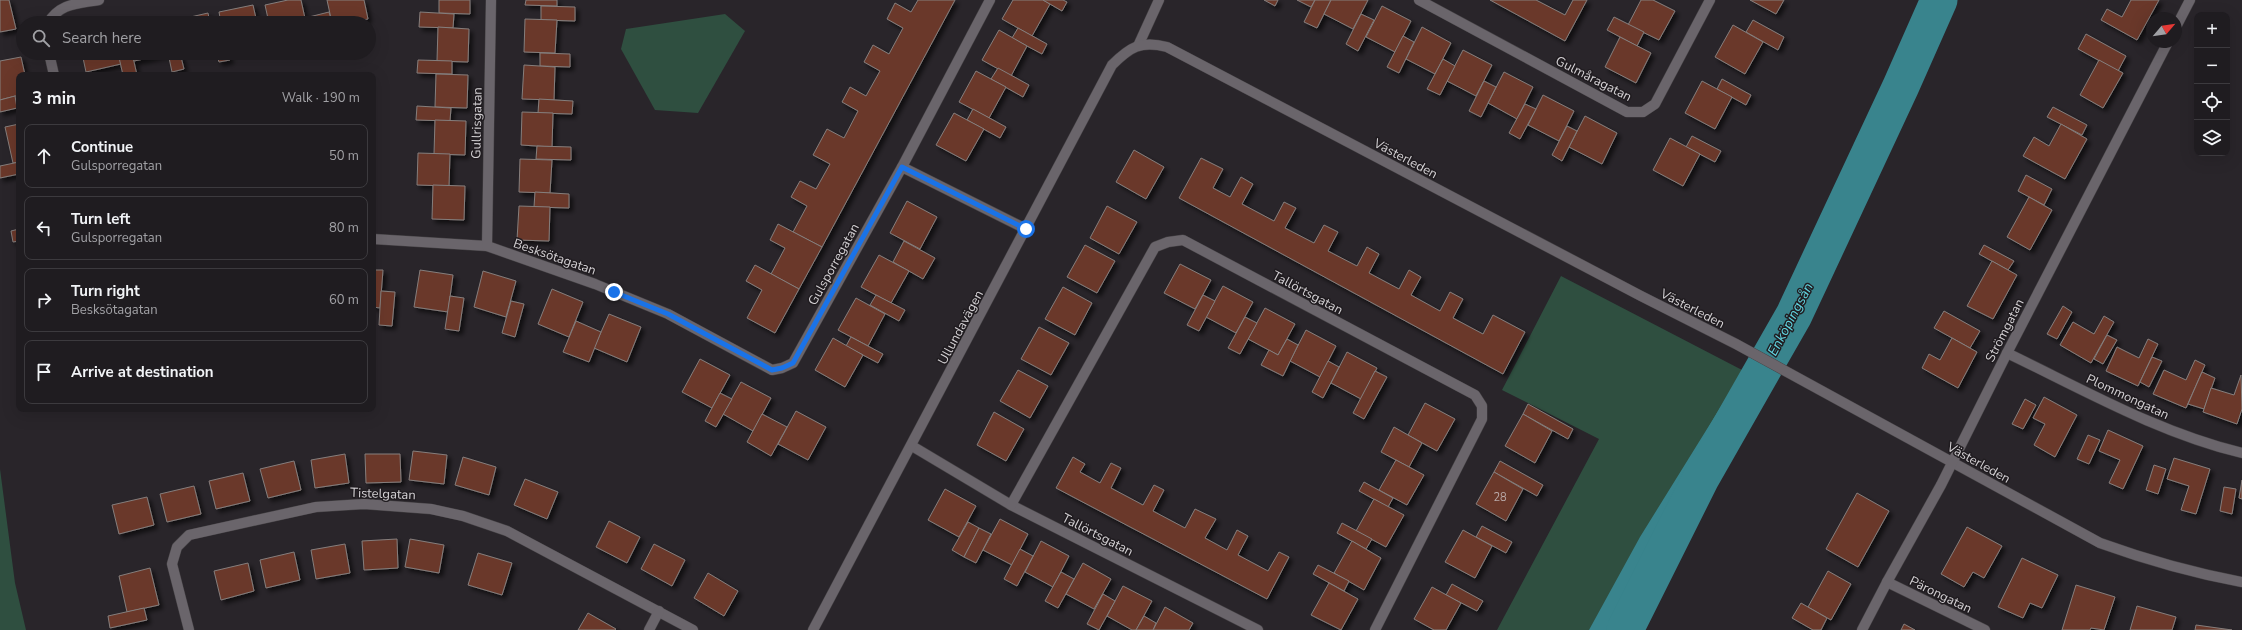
<!DOCTYPE html>
<html lang="en">
<head>
<meta charset="utf-8">
<style>
	body { margin:0; font-family:"Nunito Sans",sans-serif; background:#2c292d; color:#f1f3f6 }
	.controls { position:absolute; right:12px; top:12px; display:grid; overflow:hidden; border-radius:8px; box-shadow:0 4px 16px #0002 }
	.controls button { width:36px; height:36px; display:grid; place-items:center; padding:0; border:0; border-bottom:1px solid #3c3a3e; background:#1f1c20; color:#f1f3f6; font:20px sans-serif }
	.compass { position:absolute; left:2146px; top:12px; width:36px; height:36px; border-radius:50%; background:#1f1c20; box-shadow:0 4px 16px #0002; rotate:61deg }
	.stop { position:absolute; width:12px; height:12px; margin:-9px; border:3px solid #1a73e8; border-radius:50%; background:#fff }
	.stop.end { background:#1a73e8; border-color:#fff; box-shadow:0 1px 4px #0008 }
	.list { margin:0; padding:0; list-style:none }
	h2 { display:flex; justify-content:space-between; align-items:center; height:52px; margin:0; padding:0 16px; font-size:17px }
	h2 small { font-size:13px; font-weight:400; color:#a1a1a5 }
	.list li { display:grid; grid-template-columns:26px 1fr auto; gap:12px; align-items:center; box-sizing:border-box; height:64px; margin:0 8px 8px; padding:0 8px; border:1px solid #3c3a3e; border-radius:8px }
	.list b { display:block; font-size:15px; white-space:nowrap }
	.list p { margin:0; font-size:13px; white-space:nowrap; color:#a1a1a5 }
	.list em { font-size:13px; font-style:normal; color:#a1a1a5 }
	.icon { flex:none; width:22px; height:22px; fill:none; stroke:currentColor; stroke-width:2; stroke-linecap:round; stroke-linejoin:round }
	.map { position:relative; flex:none; width:2242px; height:630px; overflow:hidden }
	.search { position:absolute; background:#1f1c20; box-shadow:0 4px 16px #0002; left:16px; top:16px; width:360px; height:44px; display:flex; align-items:center; gap:10px; box-sizing:border-box; padding:0 14px; border-radius:22px; color:#a1a1a5; font-size:15px }
	.panel { position:absolute; background:#1f1c20; box-shadow:0 4px 16px #0002; left:16px; top:72px; width:360px; height:340px; border-radius:8px }
	.map>svg:first-child { display:block }
</style>
</head>
<body>
<div class="map">
<svg width="2242" height="630" viewBox="0 0 2242 630">
	<defs>
		<filter id="shadow"><feDropShadow dx="3.5" dy="3.5" stdDeviation="2" flood-color="#0009"/></filter>
	</defs>
	<rect width="100%" height="100%" fill="#29252a"/>
	<g fill="#2f4f40">
		<polygon points="725,14 745,31 698,113 655,110 621,49 626,29"/>
		<polygon points="1561,276 1744,371 1625,580 1600,630 1497,630 1599,439 1502,390"/>
		<polygon points="0,469 15,583 26,630 0,630"/>
	</g>
	<polygon fill="#39848d" points="1738,379 1758,388 1662,543 1625,630 1589,630 1640,537"/>
	<g fill="none" stroke-linecap="round" stroke-linejoin="round">
		<polyline stroke="#39848d" stroke-width="37" points="1625,630 1701,478 1794,315 1901,86 1939,0"/>
	</g>
	<g fill="#6a382b" stroke="#857e7c" filter="url(#shadow)">
		<polygon points="0,0 9,0 16,29 0,32"/>
		<polygon points="288,0 301,0 306,23 269,23 265,5"/>
		<polygon points="327,0 364,0 368,19 348,23 332,23"/>
		<polygon points="439,0 470,0 470,14 439,13"/>
		<polygon points="526,0 557,0 557,6 525,5"/>
		<polygon points="918,0 955,0 822,247 793,232 807,206 791,197 800,181 816,189 830,164 813,155 827,129 844,138 858,111 842,102 850,87 866,96 880,71 864,62 873,45 889,54 903,28 887,19 895,3 911,12"/>
		<polygon points="1013,0 1043,0 1050,4 1032,36 1002,19"/>
		<polygon points="1043,0 1063,0 1067,2 1062,11"/>
		<polygon points="1264,0 1278,0 1275,6"/>
		<polygon points="1297,0 1315,0 1311,7"/>
		<polygon points="1315,0 1331,0 1317,28 1304,22"/>
		<polygon points="1331,0 1368,0 1353,29 1324,14"/>
		<polygon points="1490,0 1536,0 1565,15 1573,0 1587,0 1565,41"/>
		<polygon points="1641,0 1653,0 1675,11 1659,40 1628,25"/>
		<polygon points="1750,0 1784,0 1776,14"/>
		<polygon points="2131,0 2159,0 2137,40 2101,20 2107,9 2122,17"/>
		<polygon points="253,5 257,23 221,23 219,12"/>
		<polygon points="541,6 575,7 575,21 541,20"/>
		<polygon points="1382,6 1411,21 1395,52 1366,37"/>
		<polygon points="329,12 332,23 306,23 305,18"/>
		<polygon points="420,12 454,14 453,28 419,27"/>
		<polygon points="208,13 210,23 173,23 173,21"/>
		<polygon points="1361,14 1374,20 1358,51 1346,44"/>
		<polygon points="1614,17 1644,32 1637,46 1607,30"/>
		<polygon points="525,19 557,20 555,53 524,52"/>
		<polygon points="1753,20 1784,37 1778,50 1746,32"/>
		<polygon points="1733,25 1763,42 1745,74 1715,57"/>
		<polygon points="438,27 469,29 468,62 437,61"/>
		<polygon points="1422,27 1451,43 1435,74 1406,59"/>
		<polygon points="1018,28 1047,44 1042,54 1012,38"/>
		<polygon points="999,30 1027,46 1011,76 982,60"/>
		<polygon points="2086,34 2126,56 2118,71 2078,49"/>
		<polygon points="1403,36 1414,42 1399,73 1387,67"/>
		<polygon points="1620,37 1651,53 1636,83 1605,67"/>
		<polygon points="1463,50 1492,65 1476,96 1447,81"/>
		<polygon points="82,53 118,53 121,64 86,72"/>
		<polygon points="118,53 132,53 137,75 123,75"/>
		<polygon points="132,53 168,53 168,54 134,61"/>
		<polygon points="168,53 180,53 184,69 172,72"/>
		<polygon points="216,53 228,53 230,60 219,62"/>
		<polygon points="540,53 570,54 570,67 540,66"/>
		<polygon points="21,57 25,75 19,75 19,95 0,100 0,61"/>
		<polygon points="1443,59 1455,66 1440,95 1427,89"/>
		<polygon points="418,60 452,61 452,74 417,73"/>
		<polygon points="2099,60 2123,73 2103,108 2080,95"/>
		<polygon points="524,65 555,67 554,100 522,99"/>
		<polygon points="998,68 1029,85 1023,97 991,79"/>
		<polygon points="976,71 1006,87 989,118 959,102"/>
		<polygon points="1504,72 1533,87 1517,119 1488,103"/>
		<polygon points="436,74 468,75 467,108 435,107"/>
		<polygon points="1722,79 1751,95 1746,105 1717,89"/>
		<polygon points="1484,81 1496,87 1481,117 1469,111"/>
		<polygon points="1702,81 1732,97 1715,129 1685,113"/>
		<polygon points="1543,95 1574,111 1559,141 1528,125"/>
		<polygon points="15,96 17,108 0,112 0,100"/>
		<polygon points="539,99 573,101 572,114 538,113"/>
		<polygon points="1525,104 1536,109 1520,139 1509,133"/>
		<polygon points="417,106 451,108 450,121 416,120"/>
		<polygon points="2053,107 2087,125 2082,135 2047,117"/>
		<polygon points="973,109 1006,127 1000,138 967,120"/>
		<polygon points="522,112 553,113 552,147 521,145"/>
		<polygon points="954,113 984,129 966,161 936,145"/>
		<polygon points="1585,116 1617,133 1602,164 1569,147"/>
		<polygon points="435,120 466,121 465,155 434,154"/>
		<polygon points="19,124 19,162 13,163 5,127"/>
		<polygon points="2061,124 2087,139 2065,179 2023,156 2034,137 2049,146"/>
		<polygon points="1567,126 1577,131 1562,161 1552,155"/>
		<polygon points="1692,136 1721,151 1715,162 1686,147"/>
		<polygon points="1670,138 1700,154 1683,186 1653,170"/>
		<polygon points="537,146 571,147 571,160 536,159"/>
		<polygon points="1134,150 1164,167 1146,199 1116,182"/>
		<polygon points="418,153 450,154 449,186 417,185"/>
		<polygon points="1201,158 1223,169 1213,188 1230,197 1241,177 1253,184 1242,204 1274,221 1284,202 1296,208 1285,228 1314,243 1324,225 1338,232 1328,251 1357,266 1367,247 1379,254 1369,273 1399,289 1409,270 1421,277 1411,295 1440,311 1450,292 1463,299 1453,318 1483,334 1493,315 1525,332 1503,374 1179,198"/>
		<polygon points="520,159 552,160 550,193 519,192"/>
		<polygon points="19,162 19,174 0,178 0,166"/>
		<polygon points="2026,175 2052,189 2044,205 2018,191"/>
		<polygon points="433,185 465,186 464,220 432,219"/>
		<polygon points="535,192 569,194 569,208 534,207"/>
		<polygon points="2029,197 2052,210 2030,250 2007,237"/>
		<polygon points="907,201 937,217 920,249 890,233"/>
		<polygon points="519,206 550,207 549,241 517,240"/>
		<polygon points="1107,206 1137,222 1119,254 1090,238"/>
		<polygon points="778,224 822,247 799,289 771,274 785,248 770,240"/>
		<polygon points="19,229 19,241 13,242 11,231"/>
		<polygon points="904,241 935,258 923,279 893,262"/>
		<polygon points="1085,245 1115,261 1097,293 1067,277"/>
		<polygon points="1984,245 2014,261 2008,270 1979,254"/>
		<polygon points="879,255 909,271 891,303 861,287"/>
		<polygon points="1992,261 2017,275 1993,319 1967,306"/>
		<polygon points="1180,264 1211,280 1195,309 1164,293"/>
		<polygon points="755,265 799,289 775,333 747,318 762,290 746,281"/>
		<polygon points="373,270 383,270 380,308 373,307"/>
		<polygon points="420,270 453,275 448,312 414,307"/>
		<polygon points="483,271 516,281 506,317 474,307"/>
		<polygon points="1223,286 1253,302 1236,333 1206,317"/>
		<polygon points="1063,287 1092,303 1075,335 1045,319"/>
		<polygon points="552,289 583,302 569,337 538,324"/>
		<polygon points="381,291 395,292 392,326 379,325"/>
		<polygon points="876,295 905,310 899,321 870,305"/>
		<polygon points="1203,295 1215,301 1199,331 1187,325"/>
		<polygon points="450,296 464,298 459,331 445,329"/>
		<polygon points="856,298 885,314 868,346 838,330"/>
		<polygon points="511,301 524,304 515,337 502,333"/>
		<polygon points="2063,306 2072,312 2057,339 2047,334"/>
		<polygon points="1265,308 1295,324 1278,355 1248,339"/>
		<polygon points="1944,311 1980,331 1970,348 1934,328"/>
		<polygon points="609,314 641,327 627,362 594,348"/>
		<polygon points="2104,316 2114,322 2091,363 2060,345 2073,322 2094,334"/>
		<polygon points="1245,317 1257,323 1240,354 1228,348"/>
		<polygon points="576,321 601,332 589,362 563,352"/>
		<polygon points="1039,327 1069,343 1051,375 1021,359"/>
		<polygon points="1306,330 1336,346 1320,377 1290,361"/>
		<polygon points="2107,335 2117,340 2103,364 2094,359"/>
		<polygon points="851,337 883,354 878,363 846,346"/>
		<polygon points="833,338 863,355 845,387 815,370"/>
		<polygon points="1952,338 1977,352 1958,388 1922,368 1929,354 1940,360"/>
		<polygon points="1287,339 1298,345 1283,376 1261,365 1269,350 1278,355"/>
		<polygon points="2148,339 2158,344 2138,386 2106,371 2117,347 2139,358"/>
		<polygon points="1347,352 1377,368 1361,399 1331,383"/>
		<polygon points="2152,357 2162,361 2149,387 2140,382"/>
		<polygon points="700,359 730,375 712,408 682,392"/>
		<polygon points="2195,360 2205,365 2186,408 2153,394 2164,370 2186,380"/>
		<polygon points="1328,361 1339,367 1323,398 1312,392"/>
		<polygon points="1018,370 1048,386 1030,418 1000,401"/>
		<polygon points="1375,371 1387,377 1364,419 1353,413"/>
		<polygon points="2202,372 2215,378 2204,409 2188,404"/>
		<polygon points="2241,375 2242,409 2237,424 2203,412 2211,388 2234,395"/>
		<polygon points="741,382 771,398 753,431 723,414"/>
		<polygon points="720,393 732,399 716,427 705,421"/>
		<polygon points="2044,397 2077,415 2055,457 2034,445 2045,424 2033,418"/>
		<polygon points="2025,399 2036,405 2023,429 2012,424"/>
		<polygon points="1425,403 1455,419 1437,451 1408,435"/>
		<polygon points="1528,404 1573,429 1568,439 1523,414"/>
		<polygon points="796,411 826,427 808,460 778,444"/>
		<polygon points="994,412 1024,429 1006,461 977,445"/>
		<polygon points="762,414 787,427 771,456 747,442"/>
		<polygon points="1523,414 1552,431 1535,463 1505,446"/>
		<polygon points="1394,427 1422,443 1409,467 1381,452"/>
		<polygon points="2108,430 2143,446 2123,489 2109,483 2120,460 2099,451"/>
		<polygon points="2088,435 2100,440 2089,464 2077,459"/>
		<polygon points="413,451 447,455 444,484 409,480"/>
		<polygon points="345,454 349,483 315,488 311,460"/>
		<polygon points="365,454 400,454 401,482 366,483"/>
		<polygon points="463,457 496,467 489,495 455,485"/>
		<polygon points="1073,457 1085,464 1080,472 1100,483 1111,463 1121,468 1111,488 1143,505 1154,485 1164,490 1153,511 1185,528 1195,509 1216,519 1205,538 1227,550 1237,530 1248,536 1238,555 1268,571 1279,552 1289,557 1267,599 1056,488"/>
		<polygon points="2174,458 2210,469 2196,514 2181,510 2189,486 2167,479"/>
		<polygon points="1396,460 1424,475 1407,505 1379,490"/>
		<polygon points="294,461 301,490 268,498 260,469"/>
		<polygon points="1500,461 1543,485 1537,496 1494,472"/>
		<polygon points="2154,465 2166,469 2158,494 2146,490"/>
		<polygon points="1494,472 1523,489 1506,521 1476,504"/>
		<polygon points="243,473 250,501 216,509 209,481"/>
		<polygon points="525,479 558,492 547,519 514,505"/>
		<polygon points="2242,480 2242,499 2239,498"/>
		<polygon points="1364,482 1393,498 1388,507 1359,491"/>
		<polygon points="194,486 201,514 167,522 160,494"/>
		<polygon points="2224,487 2236,489 2232,514 2220,511"/>
		<polygon points="945,489 976,506 959,537 928,520"/>
		<polygon points="1857,493 1889,511 1858,567 1826,549"/>
		<polygon points="147,497 154,525 119,534 112,505"/>
		<polygon points="1374,499 1404,515 1386,547 1356,531"/>
		<polygon points="1000,519 1028,534 1012,565 983,550"/>
		<polygon points="609,521 640,537 627,563 596,547"/>
		<polygon points="968,522 979,528 964,557 952,550"/>
		<polygon points="1342,523 1372,539 1366,549 1337,533"/>
		<polygon points="1482,526 1512,542 1506,553 1476,537"/>
		<polygon points="1967,527 2002,546 1984,578 1973,572 1964,587 1941,574"/>
		<polygon points="979,528 991,534 976,563 964,557"/>
		<polygon points="1463,530 1492,546 1475,578 1445,562"/>
		<polygon points="397,539 398,568 364,570 362,541"/>
		<polygon points="410,539 444,545 439,573 405,567"/>
		<polygon points="1041,541 1069,556 1053,587 1025,572"/>
		<polygon points="1352,541 1381,558 1364,590 1334,573"/>
		<polygon points="345,544 350,573 316,579 311,550"/>
		<polygon points="654,544 685,560 672,586 641,569"/>
		<polygon points="1020,549 1033,556 1017,586 1004,579"/>
		<polygon points="294,552 300,580 266,588 260,560"/>
		<polygon points="478,553 512,563 502,595 468,585"/>
		<polygon points="2022,558 2058,575 2042,608 2030,603 2023,618 1998,607"/>
		<polygon points="248,563 254,591 221,600 214,571"/>
		<polygon points="1083,563 1111,579 1094,609 1066,594"/>
		<polygon points="1318,565 1349,581 1344,591 1313,574"/>
		<polygon points="150,568 159,605 127,612 119,576"/>
		<polygon points="1828,571 1851,584 1831,620 1808,607"/>
		<polygon points="1061,572 1074,579 1058,608 1045,601"/>
		<polygon points="708,573 738,591 724,616 694,598"/>
		<polygon points="1329,583 1358,599 1341,630 1311,615"/>
		<polygon points="1452,584 1483,601 1477,611 1446,595"/>
		<polygon points="2076,585 2115,597 2104,630 2091,628 2090,630 2062,630"/>
		<polygon points="1123,586 1152,601 1136,630 1132,630 1107,616"/>
		<polygon points="1432,587 1461,603 1446,630 1434,630 1414,619"/>
		<polygon points="1103,594 1115,601 1099,630 1087,624"/>
		<polygon points="1801,603 1827,618 1821,630 1813,630 1792,618"/>
		<polygon points="2137,606 2176,617 2172,630 2130,630"/>
		<polygon points="1165,607 1193,623 1189,630 1153,630"/>
		<polygon points="144,608 147,620 110,628 108,616"/>
		<polygon points="588,613 616,629 615,630 578,630"/>
		<polygon points="1144,616 1156,623 1153,630 1136,630"/>
		<polygon points="1904,624 1915,630 1901,630"/>
		<polygon points="2196,625 2232,630 2195,630"/>
	</g>
	<g fill="none" stroke-linecap="round" stroke-linejoin="round">
		<g stroke="#444144" stroke-width="11">
			<g id="minor">
				<polyline points="1419,0 1627,112 1643,112 1655,104 1710,0"/>
				<path d="M48,23C60,3 77,4 99,0"/>
				<polyline points="2176,27 2190,0"/>
				<polyline points="1138,46 1159,0"/>
				<polyline points="49,53 54,75"/>
				<polyline points="902,167 990,0"/>
				<polyline points="373,239 487,246 595,284 668,314 772,370 782,368 793,363 902,167 1026,229"/>
				<polyline points="487,246 491,0"/>
				<path d="M2007,353C2084,390 2159,433 2242,453"/>
				<polyline points="912,446 1011,505 1258,630"/>
				<polyline points="1011,505 1155,247 1168,242 1183,240 1475,395 1482,406 1482,419 1375,630"/>
				<polyline points="1887,582 1985,630"/>
				<polyline points="189,630 172,564 177,547 189,535 316,507 364,504 431,509 463,516 507,531 693,630"/>
				<polyline points="649,630 659,611"/>
				<path d="M813,630L1112,65C1130,47 1141,40 1167,47L1641,296L1736,344L2100,543C2147,560 2193,573 2242,582"/>
				<polyline points="1862,630 1887,582 1941,485 2007,353 2168,42"/>
			</g>
		</g>
		<use href="#minor" stroke="#6a656b" stroke-width="10"/>
	</g>
	<g fill="none" stroke-linecap="round" stroke-linejoin="round">
		<polyline stroke="#1a73e8" stroke-width="5" points="614,292 668,314 772,370 782,368 793,363 902,167 1026,229"/>
	</g>
	<g text-anchor="middle" stroke-width="3" stroke-linejoin="round" paint-order="stroke">
		<g font-size="11" fill="#baabaa">
			<text x="1500" y="501">28</text>
		</g>
		<g font-size="13" fill="#d4d1d4" stroke="#201c20">
			<text transform="translate(1594 78) rotate(27)" y="5">Gulmåragatan</text>
			<text transform="translate(476 123) rotate(-89)" y="5">Gullrisgatan</text>
			<text transform="translate(1406 158) rotate(28)" y="5">Västerleden</text>
			<text transform="translate(555 256) rotate(19)" y="5">Besksötagatan</text>
			<text transform="translate(833 264) rotate(-61)" y="5">Gulsporregatan</text>
			<text transform="translate(1308 292) rotate(28)" y="5">Tallörtsgatan</text>
			<text transform="translate(1693 308) rotate(27)" y="5">Västerleden</text>
			<text transform="translate(960 327) rotate(-62)" y="5">Ullundavägen</text>
			<text transform="translate(2004 330) rotate(-63)" y="5">Strömgatan</text>
			<text transform="translate(2128 396) rotate(25)" y="5">Plommongatan</text>
			<text transform="translate(1979 462) rotate(29)" y="5">Västerleden</text>
			<text transform="translate(383 493) rotate(2)" y="5">Tistelgatan</text>
			<text transform="translate(1098 534) rotate(27)" y="5">Tallörtsgatan</text>
			<text transform="translate(1941 594) rotate(26)" y="5">Pärongatan</text>
		</g>
		<g font-size="14" font-style="italic" fill="#60d3df" stroke="#201c20">
			<text transform="translate(1790 319) rotate(-62)" y="5">Enköpingsån</text>
		</g>
	</g>
</svg>
<div class="controls">
<button>+</button>
<button>−</button>
<button><svg class="icon" aria-label="locate" viewBox="0 0 24 24"><circle cx="12" cy="12" r="6"/><path d="M12 2v4M12 18v4M2 12h4M18 12h4"/></svg></button>
<button><svg class="icon" aria-label="layers" viewBox="0 0 24 24"><path d="M12 4l9 5-9 5-9-5zM3 14l9 5 9-5"/></svg></button>
</div>
<svg class="compass" viewBox="-18 -18 36 36"><path d="M0-13l5 13h-10z" fill="#e53935"/><path d="M0 13l5-13h-10z" fill="#a1a1a5"/></svg>
<div class="stop" style="left:1026px;top:229px"></div>
<div class="stop end" style="left:614px;top:292px"></div>
<div class="search"><svg class="icon" aria-label="search" viewBox="0 0 24 24"><circle cx="10" cy="10" r="6"/><path d="M15 15l6 6"/></svg>Search here</div>
<section class="panel">
<h2>3 min<small>Walk · 190 m</small></h2>
<ul class="list">
<li><svg class="icon" aria-label="ahead" viewBox="0 0 24 24"><path d="M12 20V5M6 11l6-6 6 6"/></svg><div><b>Continue</b><p>Gulsporregatan</p></div><em>50 m</em></li>
<li><svg class="icon" aria-label="left" viewBox="0 0 24 24"><path d="M17 20v-9H6M10 6l-5 5 5 5"/></svg><div><b>Turn left</b><p>Gulsporregatan</p></div><em>80 m</em></li>
<li><svg class="icon" aria-label="right" viewBox="0 0 24 24"><path d="M7 20v-9h11M14 6l5 5-5 5"/></svg><div><b>Turn right</b><p>Besksötagatan</p></div><em>60 m</em></li>
<li><svg class="icon" aria-label="arrive" viewBox="0 0 24 24"><path d="M6 21V4h12l-3 4 3 4H6"/></svg><div><b>Arrive at destination</b></div></li>
</ul>
</section>
</div>
</body>
</html>
